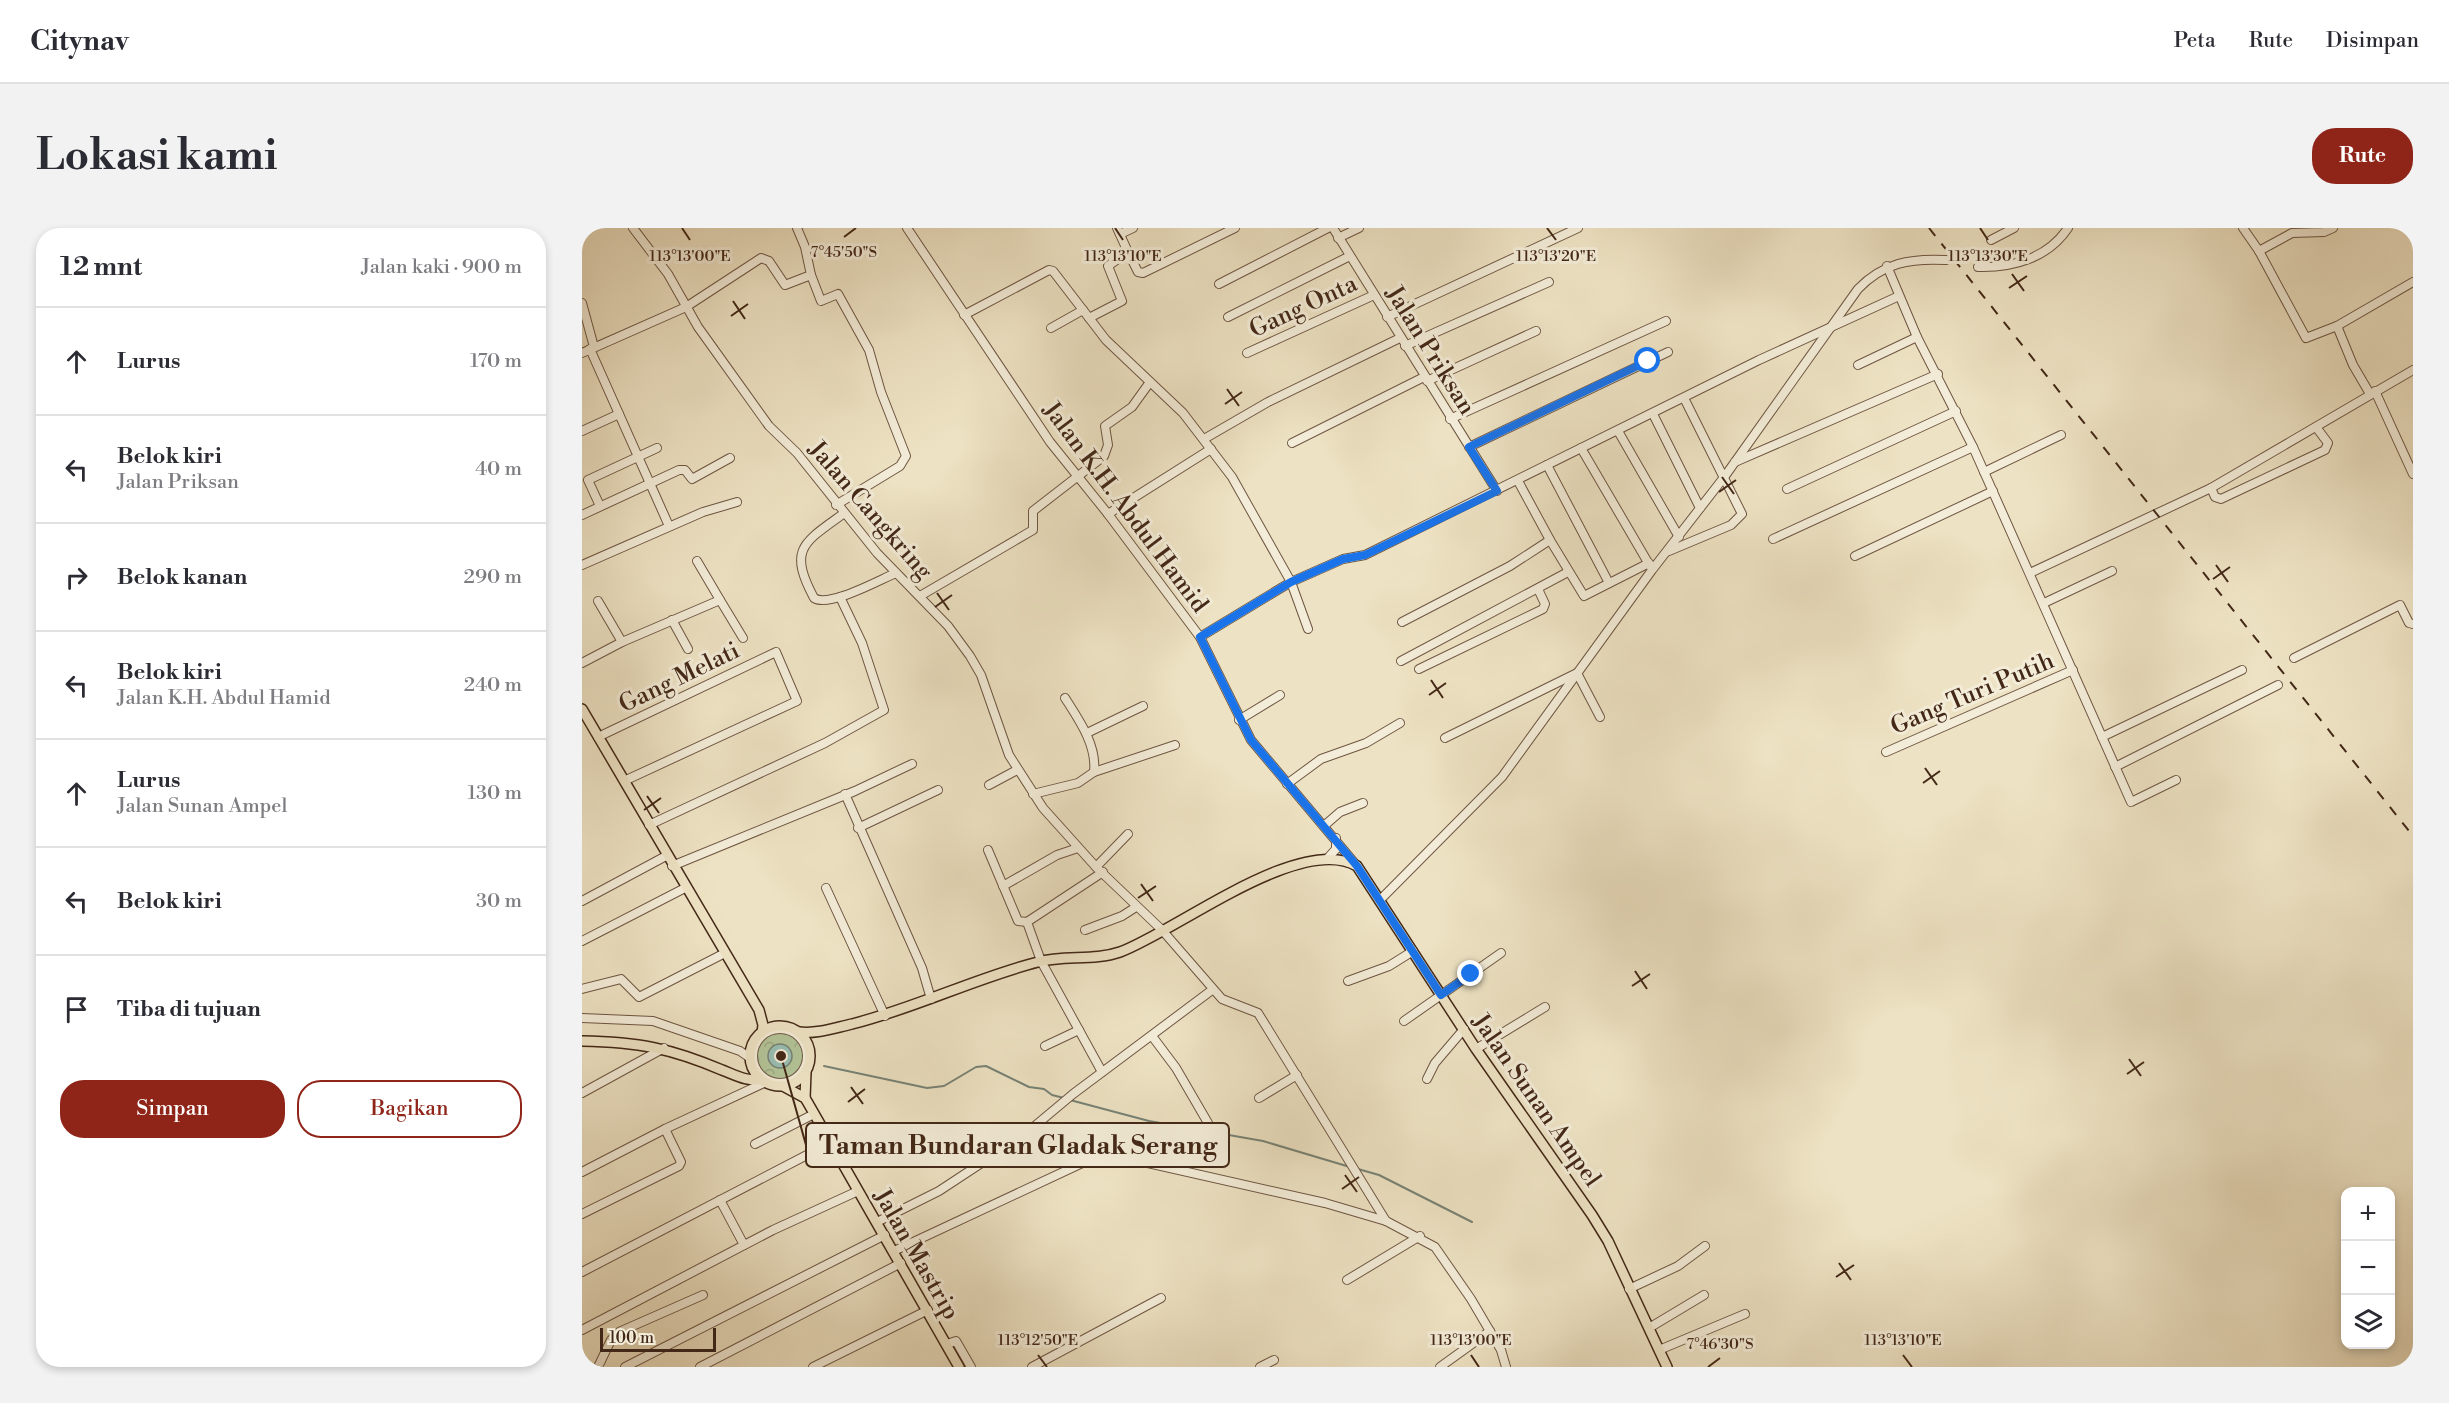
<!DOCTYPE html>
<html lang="id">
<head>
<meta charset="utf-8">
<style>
	body { margin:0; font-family:"Libre Bodoni",serif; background:#f2f2f3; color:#2b2b33 }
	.controls { position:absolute; right:18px; bottom:18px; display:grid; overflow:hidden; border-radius:12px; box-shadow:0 3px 9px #0003 }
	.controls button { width:54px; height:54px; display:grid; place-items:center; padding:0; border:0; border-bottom:2px solid #e1e1e2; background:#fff; color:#2b2b33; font:30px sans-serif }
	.scale { position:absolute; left:18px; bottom:15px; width:116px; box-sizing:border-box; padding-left:6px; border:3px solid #432817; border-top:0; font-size:16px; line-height:21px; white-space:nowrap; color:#432817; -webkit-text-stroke:4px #f3ecd8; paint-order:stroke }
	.stop { position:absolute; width:18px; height:18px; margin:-14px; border:4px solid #1a73e8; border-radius:50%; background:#fff }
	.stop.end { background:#1a73e8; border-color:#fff; box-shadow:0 2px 6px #0008 }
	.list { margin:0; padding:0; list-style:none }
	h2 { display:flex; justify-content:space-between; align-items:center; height:78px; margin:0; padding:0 24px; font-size:26px }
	h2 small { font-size:20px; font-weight:400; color:#7c7c81 }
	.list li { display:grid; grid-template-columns:39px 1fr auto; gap:18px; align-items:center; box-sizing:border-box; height:108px; padding:0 24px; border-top:2px solid #e1e1e2 }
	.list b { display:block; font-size:22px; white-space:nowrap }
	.list p { margin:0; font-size:20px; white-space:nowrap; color:#7c7c81 }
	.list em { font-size:20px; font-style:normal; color:#7c7c81 }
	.actions { display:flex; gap:12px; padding:18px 24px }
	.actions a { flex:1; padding:14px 0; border:2px solid #8f2418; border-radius:24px; text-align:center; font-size:21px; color:#8f2418 }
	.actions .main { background:#8f2418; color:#fff }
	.icon { flex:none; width:33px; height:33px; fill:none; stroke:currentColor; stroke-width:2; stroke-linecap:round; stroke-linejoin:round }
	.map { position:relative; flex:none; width:1831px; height:1139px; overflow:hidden; border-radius:24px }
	header { display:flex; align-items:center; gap:36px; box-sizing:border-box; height:84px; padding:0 30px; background:#fff; border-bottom:2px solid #e1e1e2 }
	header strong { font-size:28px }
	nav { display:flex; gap:33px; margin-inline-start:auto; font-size:21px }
	.intro { display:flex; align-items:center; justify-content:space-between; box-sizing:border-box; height:144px; padding:0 36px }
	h1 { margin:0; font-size:42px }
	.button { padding:15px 27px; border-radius:24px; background:#8f2418; color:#fff; font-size:21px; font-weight:700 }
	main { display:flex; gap:36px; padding:0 36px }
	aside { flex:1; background:#fff; border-radius:24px; box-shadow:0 3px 9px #0003 }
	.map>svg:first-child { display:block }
</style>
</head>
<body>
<header>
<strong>Citynav</strong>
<nav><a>Peta</a><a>Rute</a><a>Disimpan</a></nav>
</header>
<div class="intro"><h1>Lokasi kami</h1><a class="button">Rute</a></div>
<main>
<aside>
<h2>12 mnt<small>Jalan kaki · 900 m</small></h2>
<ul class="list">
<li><svg class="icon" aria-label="ahead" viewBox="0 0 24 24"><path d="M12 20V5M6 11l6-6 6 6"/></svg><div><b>Lurus</b></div><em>170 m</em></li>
<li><svg class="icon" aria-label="left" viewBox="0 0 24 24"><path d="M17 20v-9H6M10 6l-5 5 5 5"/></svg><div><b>Belok kiri</b><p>Jalan Priksan</p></div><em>40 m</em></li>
<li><svg class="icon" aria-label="right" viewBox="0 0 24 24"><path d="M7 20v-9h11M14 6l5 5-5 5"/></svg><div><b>Belok kanan</b></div><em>290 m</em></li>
<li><svg class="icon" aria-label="left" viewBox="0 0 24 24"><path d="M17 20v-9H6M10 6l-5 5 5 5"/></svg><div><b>Belok kiri</b><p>Jalan K.H. Abdul Hamid</p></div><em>240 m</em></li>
<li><svg class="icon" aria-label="ahead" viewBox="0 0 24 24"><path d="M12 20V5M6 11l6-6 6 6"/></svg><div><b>Lurus</b><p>Jalan Sunan Ampel</p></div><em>130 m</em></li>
<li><svg class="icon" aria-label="left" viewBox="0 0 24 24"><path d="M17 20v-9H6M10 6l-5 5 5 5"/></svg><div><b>Belok kiri</b></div><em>30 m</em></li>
<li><svg class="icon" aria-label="arrive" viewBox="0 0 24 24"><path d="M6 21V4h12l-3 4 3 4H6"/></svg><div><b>Tiba di tujuan</b></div></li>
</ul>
<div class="actions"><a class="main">Simpan</a><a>Bagikan</a></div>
</aside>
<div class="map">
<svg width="1831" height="1139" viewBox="0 0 1831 1139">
	<defs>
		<pattern id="park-crowns" width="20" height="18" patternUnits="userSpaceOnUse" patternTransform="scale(1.5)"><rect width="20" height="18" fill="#b3c498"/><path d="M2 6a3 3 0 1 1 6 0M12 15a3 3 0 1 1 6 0" fill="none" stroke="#9ba882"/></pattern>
	</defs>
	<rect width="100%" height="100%" fill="#ede2c3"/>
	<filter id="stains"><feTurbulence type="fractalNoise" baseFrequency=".00333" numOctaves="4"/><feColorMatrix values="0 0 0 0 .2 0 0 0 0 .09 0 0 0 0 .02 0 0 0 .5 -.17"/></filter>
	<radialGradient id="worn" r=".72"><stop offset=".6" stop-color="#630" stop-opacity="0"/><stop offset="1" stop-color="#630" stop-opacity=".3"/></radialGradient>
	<circle fill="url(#park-crowns)" stroke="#7b7658" stroke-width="1.5" cx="199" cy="828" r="25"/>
	<circle fill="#99beb3" stroke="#778275" stroke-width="1.5" cx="198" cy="828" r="12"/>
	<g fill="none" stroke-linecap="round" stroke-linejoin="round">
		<g stroke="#778275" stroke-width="2">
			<polyline points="242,838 345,860 362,858 394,839 404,838 447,859 462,861 470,867 482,870"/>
			<polyline points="488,872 567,893 681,913 768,939"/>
			<polyline points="776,941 797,947 890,994"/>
		</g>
		<g stroke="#6e5642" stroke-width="10">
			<g id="minor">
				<polyline points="51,0 86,46 116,99 187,198 215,225 295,325 366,398 388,428 399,447 427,527 461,580 514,639 580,702 640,771 676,785 804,993 853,1019 889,1071 919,1122 924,1139"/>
				<polyline points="325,0 468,214 526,286 618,409 669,512 775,638"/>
				<polyline points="751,0 915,263"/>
				<polyline points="1661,0 1677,23 1724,110 1755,98 1831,54"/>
				<polyline points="538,6 551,0"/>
				<polyline points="756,10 777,0"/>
				<polyline points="1409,12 1432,0"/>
				<polyline points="1677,23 1710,5 1742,4 1751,0"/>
				<polyline points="546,24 556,44 561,45 653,0"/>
				<polyline points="1305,38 1335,109 1391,219 1549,574 1594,552"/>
				<path d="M1396,39C1431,40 1466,30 1486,0"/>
				<polyline points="229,47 239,73 256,66 287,122 299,164 324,228 318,238 254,277"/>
				<polyline points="637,56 746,0"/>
				<polyline points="0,75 12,119"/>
				<polyline points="382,87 467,42 471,43 524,112 601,185 650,249 709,354 726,401"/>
				<polyline points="646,89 768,28"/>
				<polyline points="805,89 996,0"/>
				<polyline points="507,90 540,73 526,38 546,24 535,0"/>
				<polyline points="1755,98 1771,137 1788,166"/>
				<polyline points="469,100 501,82"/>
				<polyline points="823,118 967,54"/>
				<polyline points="8,121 87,298"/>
				<polyline points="0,125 104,79 179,30 187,33 203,57 229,47 223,19 215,0"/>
				<polyline points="665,125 792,67"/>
				<polyline points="1276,137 1335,109"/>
				<polyline points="845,153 954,103"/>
				<polyline points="1793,163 1831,246"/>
				<polyline points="1071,186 1118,280"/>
				<polyline points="868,191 1084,93"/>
				<polyline points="0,203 37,186"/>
				<polyline points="1036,203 1097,309"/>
				<polyline points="622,211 686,174 818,110"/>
				<polyline points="710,215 842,149"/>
				<polyline points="887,219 1086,124"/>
				<polyline points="999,220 1068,338"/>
				<polyline points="1153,234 1356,146"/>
				<polyline points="965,237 1027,355"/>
				<polyline points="1402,244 1479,207"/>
				<polyline points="936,253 968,312 1002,368 1067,335"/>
				<polyline points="1629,260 1633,269 1639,271 1743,222 1746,215 1734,199"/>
				<polyline points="1205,261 1374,183"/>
				<polyline points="18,278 6,252 75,220"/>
				<path d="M261,286C221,315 206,321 232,370C247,380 297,352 314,345"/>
				<polyline points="526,286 629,221"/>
				<polyline points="0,287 97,242 103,242 110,251 148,230"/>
				<polyline points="1191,311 1391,219"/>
				<polyline points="1087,323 1149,297 1160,286 1102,170"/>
				<polyline points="1273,328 1411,263"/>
				<polyline points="0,337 121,284 155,274"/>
				<polyline points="1448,345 1629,260 1831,142"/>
				<polyline points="338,368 451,302 451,283 522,228 526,217 523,198 550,179 568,154"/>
				<polyline points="138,372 161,410"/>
				<polyline points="16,373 40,414"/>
				<polyline points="1462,375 1530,343"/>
				<polyline points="90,392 106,421"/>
				<polyline points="820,394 928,338 968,312"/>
				<polyline points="618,409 709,354 761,331 783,327 1177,132 1317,68"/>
				<polyline points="1712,430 1818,377 1827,395 1831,396"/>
				<polyline points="819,433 986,344"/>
				<polyline points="0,435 40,414 138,372 115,333"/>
				<polyline points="837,441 961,381 963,376 956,361"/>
				<polyline points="657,492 698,467"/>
				<polyline points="505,505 561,478"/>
				<polyline points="16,509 194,424 215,473 42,553"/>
				<polyline points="1520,509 1660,442"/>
				<polyline points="863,510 995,445 1018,489"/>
				<polyline points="1304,524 1491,442"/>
				<polyline points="1533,539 1696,457"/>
				<polyline points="512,544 593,517"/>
				<polyline points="705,556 739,531 784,515 818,495"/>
				<polyline points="407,557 435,542"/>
				<polyline points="263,566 340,740 349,771"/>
				<path d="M451,566L496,555L512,544C515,517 497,492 483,470"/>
				<polyline points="67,597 243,515 302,482 280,415 258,369"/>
				<polyline points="743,597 758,584 781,575"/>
				<polyline points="276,600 356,562"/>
				<polyline points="406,622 436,693 445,694"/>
				<polyline points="745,631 754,621 754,610"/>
				<polyline points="90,638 273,563 330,536"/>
				<polyline points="514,639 546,606"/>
				<polyline points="421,658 475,627 496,620"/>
				<polyline points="244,660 303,788"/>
				<path d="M798,672L920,549L1070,342L1143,248L1276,61C1301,35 1328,30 1364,32"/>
				<polyline points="0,673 84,628"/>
				<polyline points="503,702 540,688 554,679"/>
				<polyline points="0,713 103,660"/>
				<polyline points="766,753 807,738 831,723"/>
				<polyline points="0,761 39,751 57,769 143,725"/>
				<polyline points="0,790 71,793 158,823 168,830"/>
				<polyline points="822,793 919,725"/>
				<circle cx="198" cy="828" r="27"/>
				<polyline points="570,808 594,840 626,895"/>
				<polyline points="463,818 497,802"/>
				<polyline points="894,821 963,779"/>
				<polyline points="520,844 459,733 445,694 521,644"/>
				<polyline points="845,851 853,835 882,801"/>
				<polyline points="0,865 82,820"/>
				<polyline points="677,870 715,847"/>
				<polyline points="442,907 743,975 804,993"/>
				<polyline points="173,916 232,886"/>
				<polyline points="0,944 83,901 184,854"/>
				<polyline points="138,972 162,1017"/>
				<polyline points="0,986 97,938 99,934 83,901"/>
				<polyline points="295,994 357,963 442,907 491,866 630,762"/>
				<polyline points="312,1023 509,931 517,925"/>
				<polyline points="0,1044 248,915"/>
				<polyline points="765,1052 838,1008"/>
				<polyline points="1047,1061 1096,1038 1123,1018"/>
				<polyline points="1067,1100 1122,1067"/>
				<polyline points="0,1102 191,1002 276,963"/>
				<polyline points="365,1116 374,1113 389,1139"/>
				<polyline points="1077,1122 1163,1086"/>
				<polyline points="16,1139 29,1112 37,1104 121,1067"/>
				<polyline points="43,1139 303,1007"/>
				<polyline points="118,1139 319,1035"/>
				<polyline points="231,1139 346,1082"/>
				<polyline points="450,1139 579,1070"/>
				<polyline points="678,1139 692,1132"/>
				<polyline points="858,1139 908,1103"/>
			</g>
		</g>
		<g stroke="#432817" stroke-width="12">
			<g id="major">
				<polyline points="0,481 177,782 181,797 180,805"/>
				<circle cx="198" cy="828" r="30"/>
				<path d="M217,804C236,806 252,800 270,796C334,780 393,750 456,734C483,727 512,733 538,724C593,704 718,605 775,638L894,821L1010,987L1026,1013L1085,1139"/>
				<path d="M0,813C56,814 88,820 140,842C151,846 167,855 179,851"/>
				<polyline points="201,858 223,870 226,875 377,1139"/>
				<polyline points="223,870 224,844"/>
			</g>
		</g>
		<use href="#minor" stroke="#f3ecd8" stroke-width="8"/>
		<use href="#major" stroke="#ede2c3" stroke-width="9"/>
		<polyline stroke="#432817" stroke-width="2" stroke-dasharray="10 10" stroke-linecap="butt" points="1347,0 1831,608"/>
	</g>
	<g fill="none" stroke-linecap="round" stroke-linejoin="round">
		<polyline stroke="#1a73e8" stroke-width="8" points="889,746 859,767 775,638 669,512 618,409 709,354 761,331 783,327 915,263 887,219 1066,133"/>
	</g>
	<path fill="none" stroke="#432817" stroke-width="2" d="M100,0L108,12M533,0L541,12M965,0L974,12M1398,0L1406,12M262,9L274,0M1430,46L1442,63M1427,60L1445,48M151,73L163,91M149,88L166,76M645,161L657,178M643,176L660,164M1140,249L1152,266M1137,264L1154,252M1634,337L1646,354M1631,351L1648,339M355,365L367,382M353,379L370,367M849,452L861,470M847,467L864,455M1343,540L1355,557M1341,555L1358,543M65,568L77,585M62,582L79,570M559,656L571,673M556,670L574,658M1053,743L1065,761M1050,758L1068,746M1547,831L1559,848M1545,846L1562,834M269,859L281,876M266,874L283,861M763,947L775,964M760,961L777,949M1257,1035L1269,1052M1254,1049L1272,1037M456,1127L465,1139M889,1127L897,1139M1321,1127L1330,1139M1126,1139L1138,1130"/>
	<g text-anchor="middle" stroke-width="6" stroke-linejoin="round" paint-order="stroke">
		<g font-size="24" fill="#432817" stroke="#f3ecd8">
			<text transform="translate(721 78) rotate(-25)" y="8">Gang Onta</text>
			<text transform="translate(849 122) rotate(58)" y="8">Jalan Priksan</text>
			<text transform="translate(544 279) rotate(53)" y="8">Jalan K.H. Abdul Hamid</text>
			<text transform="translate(289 282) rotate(49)" y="8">Jalan Cangkring</text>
			<text transform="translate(97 449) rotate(-26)" y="8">Gang Melati</text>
			<text transform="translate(1390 465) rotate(-23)" y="8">Gang Turi Putih</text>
			<text transform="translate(955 872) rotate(55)" y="8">Jalan Sunan Ampel</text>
			<text transform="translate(335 1026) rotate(60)" y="8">Jalan Mastrip</text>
		</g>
	</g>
	<g font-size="15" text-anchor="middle" fill="#432817" stroke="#f3ecd8" stroke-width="6" stroke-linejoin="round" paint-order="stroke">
		<text x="262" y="29">7°45'50"S</text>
		<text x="541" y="33">113°13'10"E</text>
		<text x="108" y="33">113°13'00"E</text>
		<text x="974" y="33">113°13'20"E</text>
		<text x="1406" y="33">113°13'30"E</text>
		<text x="456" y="1117">113°12'50"E</text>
		<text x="889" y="1117">113°13'00"E</text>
		<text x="1321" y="1117">113°13'10"E</text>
		<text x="1138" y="1121">7°46'30"S</text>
	</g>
	<path fill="none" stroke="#432817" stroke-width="2" d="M199 828L224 917"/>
	<circle fill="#432817" stroke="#f3ecd8" stroke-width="2" cx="199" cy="828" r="6"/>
	<rect fill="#f3ecd8" stroke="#432817" stroke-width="2" x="224" y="895" width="423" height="44" rx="6"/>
	<g font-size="26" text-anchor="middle" font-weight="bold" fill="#432817">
		<text x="436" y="926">Taman Bundaran Gladak Serang</text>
	</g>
	<rect width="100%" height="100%" filter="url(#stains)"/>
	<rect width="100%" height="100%" fill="url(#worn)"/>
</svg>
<div class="controls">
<button>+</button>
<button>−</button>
<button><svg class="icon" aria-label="layers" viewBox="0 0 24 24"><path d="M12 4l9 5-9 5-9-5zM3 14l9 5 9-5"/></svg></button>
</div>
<div class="scale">100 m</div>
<div class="stop" style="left:1066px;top:133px"></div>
<div class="stop end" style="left:889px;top:746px"></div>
</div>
</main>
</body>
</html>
